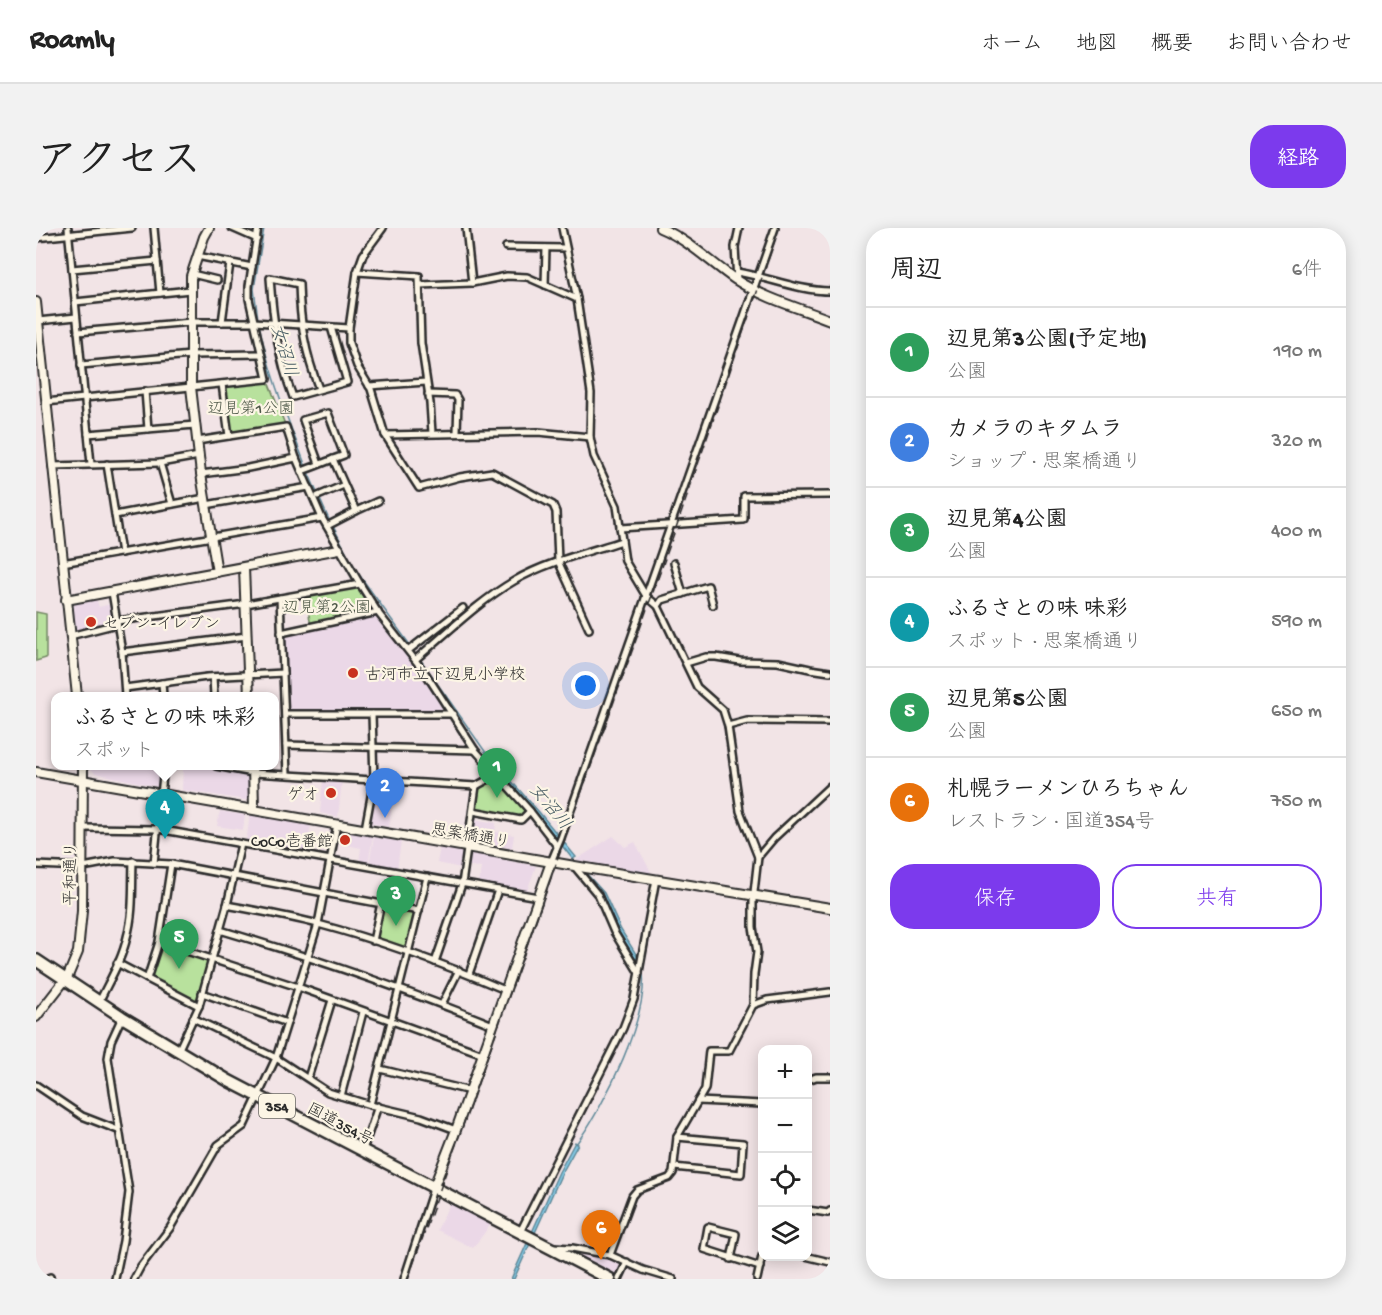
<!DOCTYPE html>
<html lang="ja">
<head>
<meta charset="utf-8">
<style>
	body { margin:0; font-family:"Gochi Hand","Klee One",sans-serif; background:#f2f2f2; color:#222 }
	.controls { position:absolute; right:18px; bottom:18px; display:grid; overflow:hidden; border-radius:12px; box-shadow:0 3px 15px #0003 }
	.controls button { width:54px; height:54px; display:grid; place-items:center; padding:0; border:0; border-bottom:2px solid #e0e0e0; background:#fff; color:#222; font:30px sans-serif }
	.you { position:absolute; left:550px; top:458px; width:21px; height:21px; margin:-15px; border:4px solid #fff; border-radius:50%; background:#1a73e8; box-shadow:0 0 0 9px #1a73e833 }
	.badge { display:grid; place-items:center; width:39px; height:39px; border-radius:50%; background:#7c3aed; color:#fff; font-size:20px; font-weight:700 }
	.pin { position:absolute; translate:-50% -50px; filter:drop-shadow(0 2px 3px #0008) }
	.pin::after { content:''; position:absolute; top:32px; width:21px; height:18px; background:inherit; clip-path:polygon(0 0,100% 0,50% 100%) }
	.popup { position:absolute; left:15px; top:464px; width:228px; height:78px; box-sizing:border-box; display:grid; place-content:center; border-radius:12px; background:#fff; filter:drop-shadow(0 2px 4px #0005); font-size:20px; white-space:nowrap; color:#767676 }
	.popup b { font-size:22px; color:#222 }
	.popup::after { content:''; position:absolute; left:50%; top:100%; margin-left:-12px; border:12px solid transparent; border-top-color:#fff }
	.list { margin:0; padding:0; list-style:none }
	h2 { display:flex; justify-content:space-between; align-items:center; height:78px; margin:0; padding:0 24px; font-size:26px }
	h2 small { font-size:20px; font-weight:400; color:#767676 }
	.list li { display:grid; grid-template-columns:39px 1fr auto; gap:18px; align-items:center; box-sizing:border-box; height:90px; padding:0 24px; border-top:2px solid #e0e0e0 }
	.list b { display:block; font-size:22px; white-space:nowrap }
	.list p { margin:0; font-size:20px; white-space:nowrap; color:#767676 }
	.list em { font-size:20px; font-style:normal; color:#767676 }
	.actions { display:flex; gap:12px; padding:18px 24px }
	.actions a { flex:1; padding:14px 0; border:2px solid #7c3aed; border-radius:24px; text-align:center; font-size:21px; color:#7c3aed }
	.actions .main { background:#7c3aed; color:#fff }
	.icon { flex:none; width:33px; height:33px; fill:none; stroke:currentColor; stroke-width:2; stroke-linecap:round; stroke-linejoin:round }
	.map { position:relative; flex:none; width:794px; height:1051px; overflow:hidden; border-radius:24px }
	header { display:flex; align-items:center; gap:36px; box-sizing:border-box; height:84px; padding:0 30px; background:#fff; border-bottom:2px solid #e0e0e0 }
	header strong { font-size:28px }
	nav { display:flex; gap:33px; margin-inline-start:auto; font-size:21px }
	.intro { display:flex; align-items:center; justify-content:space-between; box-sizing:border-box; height:144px; padding:0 36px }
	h1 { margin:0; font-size:42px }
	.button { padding:15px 27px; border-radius:24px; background:#7c3aed; color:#fff; font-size:21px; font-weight:700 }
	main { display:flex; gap:36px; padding:0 36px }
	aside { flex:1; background:#fff; border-radius:24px; box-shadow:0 3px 15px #0003 }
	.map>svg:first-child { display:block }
</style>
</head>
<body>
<header>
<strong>Roamly</strong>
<nav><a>ホーム</a><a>地図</a><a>概要</a><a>お問い合わせ</a></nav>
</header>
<div class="intro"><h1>アクセス</h1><a class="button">経路</a></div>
<main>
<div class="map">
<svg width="794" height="1051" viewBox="0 0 794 1051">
	<rect width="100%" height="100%" fill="#f2e4e6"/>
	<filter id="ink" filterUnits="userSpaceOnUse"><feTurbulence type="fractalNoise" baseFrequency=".0167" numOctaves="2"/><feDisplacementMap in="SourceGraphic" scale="12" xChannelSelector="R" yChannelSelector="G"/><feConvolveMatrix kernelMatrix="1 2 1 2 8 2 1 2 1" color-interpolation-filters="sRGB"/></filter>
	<g filter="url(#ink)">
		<g fill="#ebd8e7">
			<polygon points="60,370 63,379 75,376 78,394 40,405 37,378 40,375"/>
			<polygon points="341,389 344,390 411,482 410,484 251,482 249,407"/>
			<polygon points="52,538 126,538 123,559 59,545"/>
			<polygon points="147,538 167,538 213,546 214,570 210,572 146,562"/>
			<polygon points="287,551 306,553 302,589 284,585"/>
			<polygon points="340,554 359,555 353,599 333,595"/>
			<polygon points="184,583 209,587 207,602 181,598"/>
			<polygon points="214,587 275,597 270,625 210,614"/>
			<polygon points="437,591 460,595 459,604 478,607 476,620 434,612"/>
			<polygon points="307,603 337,608 332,636 323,634 325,620 301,615 303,606"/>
			<polygon points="577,608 589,619 599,614 616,646 540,632"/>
			<polygon points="338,609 365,613 361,641 333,636"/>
			<polygon points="404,619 427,624 425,640 401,635"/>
			<polygon points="432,625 500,638 491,663 443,655 445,640 430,637"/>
			<polygon points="414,975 455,996 437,1020 401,1002"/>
			<polygon points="537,1021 572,1027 587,1036 580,1048 543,1031"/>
		</g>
		<g fill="#b8e19d" stroke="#728664" stroke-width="1.5">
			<polygon points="231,151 250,199 193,208 186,156"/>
			<polygon points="324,356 342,384 275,398 269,365"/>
			<polygon points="0,384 10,386 10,430 0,433"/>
			<polygon points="460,547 494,583 485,592 437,583 440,558"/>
			<polygon points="345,675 383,683 373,725 337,713"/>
			<polygon points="123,714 176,731 163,778 111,751"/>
		</g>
		<g fill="#82c7e3" stroke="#5f8999" stroke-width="1.5">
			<polygon points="461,537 503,584 540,629 537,631 568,665 585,702 608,739 605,740 583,704 565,667 501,586 458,539"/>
			<polygon points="539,914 542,916 526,945 478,1051 475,1051 523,944"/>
		</g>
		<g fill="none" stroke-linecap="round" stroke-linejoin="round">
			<g stroke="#5f8999" stroke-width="1.5">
				<polyline points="222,91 218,61 228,0"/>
				<path d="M223,96C233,147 252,191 270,239"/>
				<polyline points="272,244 294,294"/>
				<polyline points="297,298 319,341 374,417"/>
				<polyline points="384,431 460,539"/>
				<path d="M540,916C568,879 616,784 606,738"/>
			</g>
			<g stroke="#2b2b2b" stroke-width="10">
				<g id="street">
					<polyline points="32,0 55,236"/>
					<polyline points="118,0 124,65"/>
					<polyline points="196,0 221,11"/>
					<polyline points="347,0 327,27 321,44 313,100 313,115 321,138 335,161 349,207 383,260 424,249 456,244 517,277 520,284 522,333 553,401"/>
					<polyline points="430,0 436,55"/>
					<polyline points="526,0 541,71 555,165 554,209 558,228 581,278 589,333 610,368 622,378 661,459 687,482 692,498 704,583 722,629 717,673 717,699 721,724 718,746 717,777 693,823 673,823 669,861 641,909 637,945 633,950 601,962 596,968 574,1027"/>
					<polyline points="0,10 96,0"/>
					<polyline points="470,19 529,20"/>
					<polyline points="161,28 216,39"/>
					<polyline points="36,41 121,33"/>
					<polyline points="321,44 383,48 385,115 394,175 396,205"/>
					<path d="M701,44C732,49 763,63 794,63"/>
					<polyline points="156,46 181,52"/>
					<polyline points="701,53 699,19 703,0"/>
					<polyline points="384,57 436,55 471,48 491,49 541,71"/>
					<polyline points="509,57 510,20"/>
					<polyline points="39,74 154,62"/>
					<polyline points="2,93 40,89"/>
					<polyline points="186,94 194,35"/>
					<polyline points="42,104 155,94 218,94 313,100"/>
					<polyline points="45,137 155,127 224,126"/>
					<polyline points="186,156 193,208"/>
					<polyline points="333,158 390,154"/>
					<path d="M283,161C269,125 264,94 263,56L234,50C237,91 242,130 257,169L311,154L295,99"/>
					<polyline points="109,163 112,201"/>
					<polyline points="392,166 419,167 422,172 421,204"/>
					<polyline points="10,174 231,151 213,71 213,58 222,0"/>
					<polyline points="52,206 159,197"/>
					<polyline points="349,207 502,204 554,209"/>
					<polyline points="161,213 250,199 260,230 286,290 324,356 343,386 390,446 439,522 494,583 521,618"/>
					<polyline points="297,231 320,283 342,273"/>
					<polyline points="124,235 136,276"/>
					<polyline points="71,236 79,287"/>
					<polyline points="16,238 124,235 163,228"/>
					<path d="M266,243C280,238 294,232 308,227L292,185L267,192L283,236"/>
					<polyline points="165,246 212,240 260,230"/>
					<polyline points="282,268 308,257"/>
					<polyline points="170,277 273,259"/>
					<polyline points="291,298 320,283"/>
					<polyline points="584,300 707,292 708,291 708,268 794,267"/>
					<polyline points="85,325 79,287 169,270"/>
					<polyline points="26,335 286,290"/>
					<polyline points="638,335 647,366"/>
					<polyline points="76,364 86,424 89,468"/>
					<polyline points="244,370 251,546"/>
					<polyline points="622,378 626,372 672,358 677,377"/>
					<polyline points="81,393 210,376 324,356"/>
					<polyline points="245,405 342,384"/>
					<polyline points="34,408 81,396"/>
					<polyline points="373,422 427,380"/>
					<polyline points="86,424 211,408"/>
					<path d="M380,431C411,405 442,374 478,353C508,335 552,324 586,313"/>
					<polyline points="650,435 670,429 680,429 704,433 742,434 774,441 794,444"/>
					<polyline points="177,449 178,468"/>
					<polyline points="126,455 127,468"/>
					<polyline points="89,460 171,449 247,445"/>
					<polyline points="249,486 417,486"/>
					<polyline points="692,498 711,493 794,494"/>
					<polyline points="250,517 439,522"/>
					<polyline points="180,538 217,545 440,558 460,547"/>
					<polyline points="437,583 485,592 494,583"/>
					<polyline points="47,600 122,601 502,669"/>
					<polyline points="329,601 338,552 336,486"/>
					<polyline points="722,629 738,610 794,558"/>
					<polyline points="515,634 525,610 739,0"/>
					<polyline points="118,635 128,538"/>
					<polyline points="0,637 47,639 79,633 135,636 383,683"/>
					<polyline points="538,638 562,667 578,704 603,745"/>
					<path d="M191,677C221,683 252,688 282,696C346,713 408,736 469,762"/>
					<path d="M184,702C278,730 366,760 457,797"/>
					<polyline points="337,713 345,675"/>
					<polyline points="123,714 262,759 447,826"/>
					<polyline points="399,734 426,656 440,558"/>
					<polyline points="81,735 163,778"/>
					<polyline points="433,746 462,662"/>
					<polyline points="111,751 123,714 135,636"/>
					<polyline points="166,765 251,795"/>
					<path d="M63,774C73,753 86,732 91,709C98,685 96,658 97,633"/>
					<polyline points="406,776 423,742"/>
					<polyline points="717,777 731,772 794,764"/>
					<polyline points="157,790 240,830 292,864 334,877 385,889 420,902"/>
					<polyline points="142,823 163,778 191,677 205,616"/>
					<polyline points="344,841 434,863"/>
					<polyline points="272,850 296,772"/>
					<polyline points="772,852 780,849 794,849"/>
					<polyline points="0,857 46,888 82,902"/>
					<polyline points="305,868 327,784"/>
					<polyline points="662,873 726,876"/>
					<polyline points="334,877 391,649"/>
					<polyline points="327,922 342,878"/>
					<polyline points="638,939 705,946 707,915 641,909"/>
					<polyline points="772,982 792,985 794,983"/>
					<polyline points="484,1004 587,800 598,771 620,651"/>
					<polyline points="517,1019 536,1020 574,1027 607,1042 637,1051"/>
					<polyline points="769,1028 794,1034"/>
					<polyline points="695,1031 700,1006 672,999 668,1021 724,1039"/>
					<polyline points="14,1049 15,1051"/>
					<polyline points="79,1051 87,1013 93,964 72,830 75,813 86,789"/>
					<polyline points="98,1051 105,1038 134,1000 182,917 208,898 240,830 282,696 301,596"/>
					<polyline points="368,1051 397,961"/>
					<polyline points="583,1051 591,1034"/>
					<polyline points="721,1051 726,1028"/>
				</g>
			</g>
			<g stroke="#2b2b2b" stroke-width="12">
				<g id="secondary">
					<polyline points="173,0 168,9 155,48 155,159 165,246 181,344"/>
					<path d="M624,0C653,12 675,35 700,52C728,70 763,80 794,92"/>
					<polyline points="0,74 41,468"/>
					<polyline points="208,340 213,468"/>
					<polyline points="30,372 303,321"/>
					<polyline points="217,538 218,581"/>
					<polyline points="0,544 550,640 794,680"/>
					<polyline points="0,789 32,748 42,724 46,683 47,538"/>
					<polyline points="397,961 420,902 515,634"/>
				</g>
			</g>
			<g stroke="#2b2b2b" stroke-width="15">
				<polyline id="highway" points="0,732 86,789 193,853 574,1051"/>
			</g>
			<use href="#street" stroke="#fcf5e5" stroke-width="5"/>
			<use href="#secondary" stroke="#fcf5e5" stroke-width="8"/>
			<use href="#highway" stroke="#fcf5e5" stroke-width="10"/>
			<polyline stroke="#2b2b2b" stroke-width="1.5" stroke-dasharray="9 4.5" stroke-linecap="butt" points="372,1051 646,283 743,0"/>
		</g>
	</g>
	<g fill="#c8321e" stroke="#fcf5e5" stroke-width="2">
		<circle cx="55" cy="394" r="6"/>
		<circle cx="317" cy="445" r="6"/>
		<circle cx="295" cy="565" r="6"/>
		<circle cx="309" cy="612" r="6"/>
	</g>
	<g text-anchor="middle" stroke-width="4.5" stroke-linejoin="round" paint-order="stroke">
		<rect fill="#fcf5e5" stroke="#6a6863" stroke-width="1.5" x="223" y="866" width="36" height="24" rx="4.5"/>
		<g font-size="15" font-weight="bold" fill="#2b2b2b">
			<text x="241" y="883">354</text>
		</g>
		<g font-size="16" fill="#4e5848" stroke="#fcf5e5">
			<text x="215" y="185">辺見第1公園</text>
			<text x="291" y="384">辺見第2公園</text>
		</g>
		<g font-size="16" fill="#2b2b2b" stroke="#fcf5e5" text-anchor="start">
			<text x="67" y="400">セブン-イレブン</text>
			<text x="329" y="451">古河市立下辺見小学校</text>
			<text x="283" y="571" text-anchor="end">ゲオ</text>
			<text x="297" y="618" text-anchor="end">CoCo壱番館</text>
		</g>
		<g font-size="16" fill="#2b2b2b" stroke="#fcf5e5">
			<text transform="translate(435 606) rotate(10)" y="6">思案橋通り</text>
			<text transform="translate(33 646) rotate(-89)" y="6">平和通り</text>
			<text transform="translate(305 895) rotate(28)" y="6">国道354号</text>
		</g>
		<g font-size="18" font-style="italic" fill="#455a62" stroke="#fcf5e5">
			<text transform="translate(249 122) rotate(74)" y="6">女沼川</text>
			<text transform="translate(515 578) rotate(50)" y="6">女沼川</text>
		</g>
	</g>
</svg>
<div class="controls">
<button>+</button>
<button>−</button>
<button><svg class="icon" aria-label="locate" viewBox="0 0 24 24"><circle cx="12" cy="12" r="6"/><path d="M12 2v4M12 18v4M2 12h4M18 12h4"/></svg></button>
<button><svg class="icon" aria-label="layers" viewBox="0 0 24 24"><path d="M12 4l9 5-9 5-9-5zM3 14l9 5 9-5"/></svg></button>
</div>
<div class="you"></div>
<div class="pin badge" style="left:461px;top:570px;background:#2e9e5b">1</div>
<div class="pin badge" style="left:349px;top:590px;background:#3f7fe0">2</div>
<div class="pin badge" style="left:360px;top:698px;background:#2e9e5b">3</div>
<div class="pin badge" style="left:129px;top:611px;background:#0f9aa8">4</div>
<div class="popup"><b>ふるさとの味 味彩</b>スポット</div>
<div class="pin badge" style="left:143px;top:741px;background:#2e9e5b">5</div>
<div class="pin badge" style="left:565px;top:1032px;background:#e8710a">6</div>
</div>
<aside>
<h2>周辺<small>6件</small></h2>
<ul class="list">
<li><span class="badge" style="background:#2e9e5b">1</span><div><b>辺見第3公園(予定地)</b><p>公園</p></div><em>190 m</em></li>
<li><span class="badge" style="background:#3f7fe0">2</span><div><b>カメラのキタムラ</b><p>ショップ · 思案橋通り</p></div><em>320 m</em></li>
<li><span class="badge" style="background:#2e9e5b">3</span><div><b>辺見第4公園</b><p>公園</p></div><em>400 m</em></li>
<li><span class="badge" style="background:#0f9aa8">4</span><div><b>ふるさとの味 味彩</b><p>スポット · 思案橋通り</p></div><em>590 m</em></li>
<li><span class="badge" style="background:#2e9e5b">5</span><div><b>辺見第5公園</b><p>公園</p></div><em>650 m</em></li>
<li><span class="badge" style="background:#e8710a">6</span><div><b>札幌ラーメンひろちゃん</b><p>レストラン · 国道354号</p></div><em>750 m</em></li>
</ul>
<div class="actions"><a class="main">保存</a><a>共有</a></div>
</aside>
</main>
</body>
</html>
